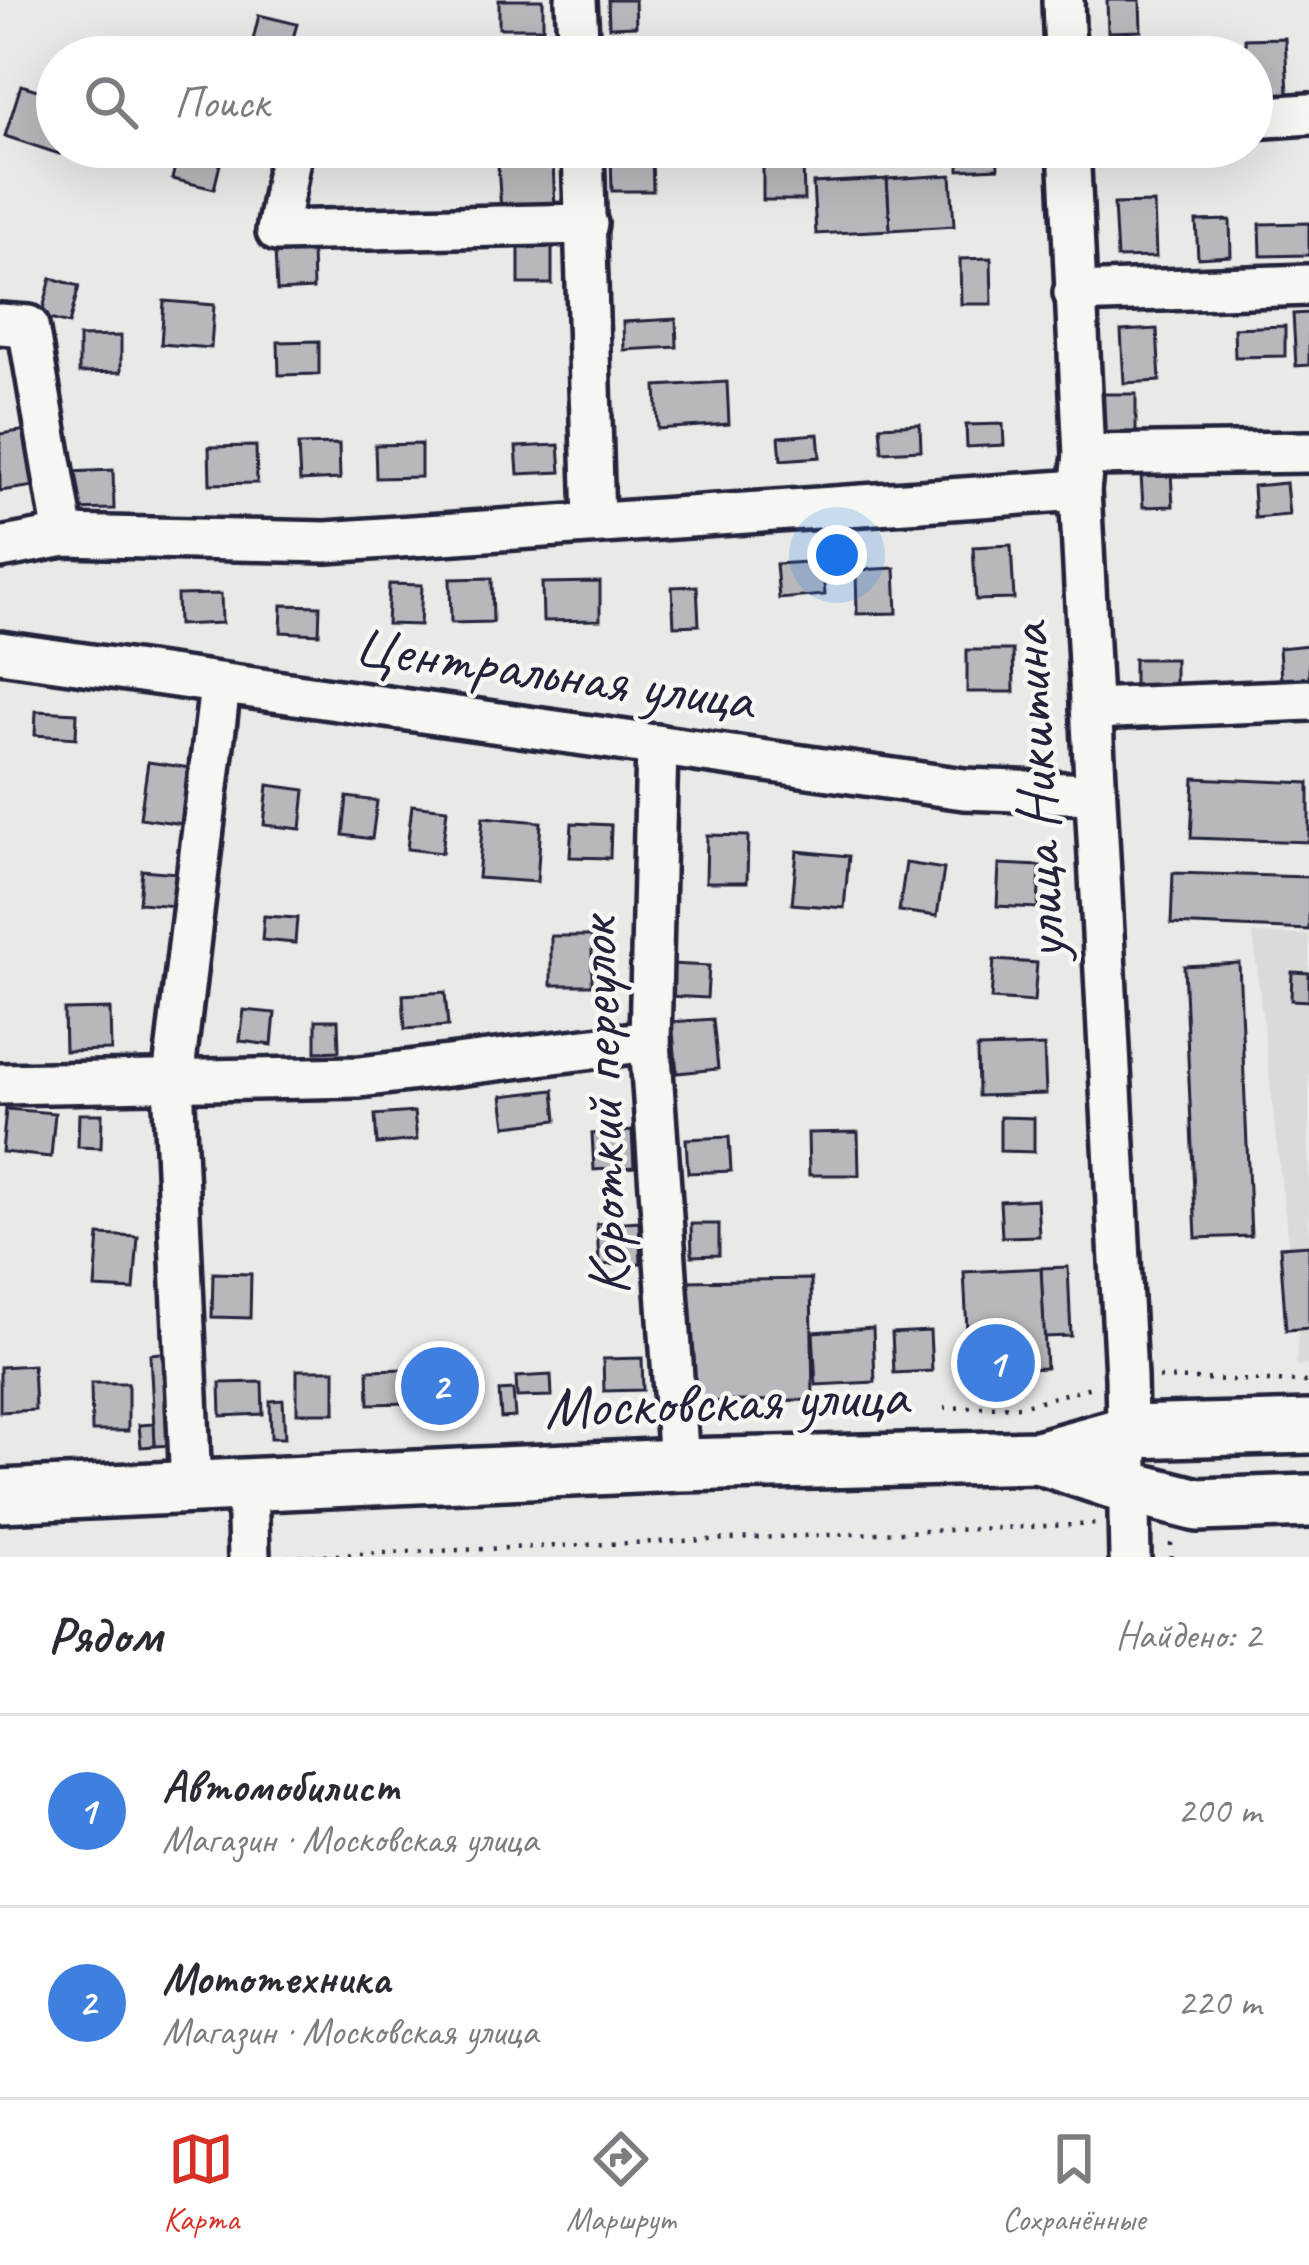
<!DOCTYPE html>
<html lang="ru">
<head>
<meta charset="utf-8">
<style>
	body { margin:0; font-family:Caveat,sans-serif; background:#f7f7f7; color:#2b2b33 }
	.you { position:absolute; left:837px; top:555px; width:42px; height:42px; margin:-30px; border:9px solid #fff; border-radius:50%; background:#1a73e8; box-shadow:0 0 0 18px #1a73e833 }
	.badge { display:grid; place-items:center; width:78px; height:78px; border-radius:50%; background:#d93025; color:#fff; font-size:39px; font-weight:700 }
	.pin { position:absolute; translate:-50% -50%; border:6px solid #fff; box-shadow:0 3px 12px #0006 }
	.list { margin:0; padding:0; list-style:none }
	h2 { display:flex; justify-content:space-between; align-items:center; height:156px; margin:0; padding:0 48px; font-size:51px }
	h2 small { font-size:39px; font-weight:400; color:#7c7c81 }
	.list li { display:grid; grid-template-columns:78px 1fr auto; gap:36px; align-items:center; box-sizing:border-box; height:192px; padding:0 48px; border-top:3px solid #e1e1e2 }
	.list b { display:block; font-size:45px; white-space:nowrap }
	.list p { margin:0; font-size:39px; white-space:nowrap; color:#7c7c81 }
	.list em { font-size:39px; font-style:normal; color:#7c7c81 }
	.icon { flex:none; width:66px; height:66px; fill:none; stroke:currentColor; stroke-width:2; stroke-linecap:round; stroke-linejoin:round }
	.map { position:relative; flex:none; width:1309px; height:1557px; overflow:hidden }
	.search { position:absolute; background:#fff; box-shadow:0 12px 48px #0002; left:36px; right:36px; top:36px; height:132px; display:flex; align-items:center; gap:30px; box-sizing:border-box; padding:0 42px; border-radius:66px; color:#7c7c81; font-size:45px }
	.sheet { height:540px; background:#fff }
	nav { display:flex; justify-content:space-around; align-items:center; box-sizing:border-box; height:168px; border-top:3px solid #e1e1e2; background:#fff; font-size:33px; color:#7c7c81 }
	nav a { display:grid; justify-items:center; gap:6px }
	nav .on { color:#d93025 }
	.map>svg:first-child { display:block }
</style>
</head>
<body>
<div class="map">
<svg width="1309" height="1557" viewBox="0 0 1309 1557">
	<rect width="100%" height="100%" fill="#e9e9e7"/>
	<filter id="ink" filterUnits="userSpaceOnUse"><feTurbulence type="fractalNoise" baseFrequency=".00833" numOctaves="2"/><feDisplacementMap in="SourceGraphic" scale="24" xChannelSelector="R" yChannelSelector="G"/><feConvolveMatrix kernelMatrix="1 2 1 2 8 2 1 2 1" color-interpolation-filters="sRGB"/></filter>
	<g filter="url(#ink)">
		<polygon fill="#dadada" points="1253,934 1309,935 1309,1365 1296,1366 1298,1329"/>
		<g fill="#b8b8bc" stroke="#22223b" stroke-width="3">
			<rect x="499" y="0" width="44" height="28"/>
			<polygon points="608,0 635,0 636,26 609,27"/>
			<polygon points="1107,0 1140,0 1141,31 1108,32"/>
			<polygon points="259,15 297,24 289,52 252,44"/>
			<polygon points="1285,38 1288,93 1252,94 1252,57 1246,57 1245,39"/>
			<polygon points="1145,49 1145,57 1109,57 1108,50"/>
			<rect x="319" y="51" width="46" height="6"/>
			<polygon points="21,85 57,96 59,154 5,136"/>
			<polygon points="307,147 349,147 349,157 307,158"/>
			<polygon points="959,147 997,147 998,168 959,170"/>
			<polygon points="179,150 221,160 214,189 172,179"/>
			<polygon points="652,154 653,191 612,191 611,155"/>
			<polygon points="803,161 804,200 763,200 763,162"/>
			<polygon points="553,162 555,209 501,211 498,164"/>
			<polygon points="951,175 954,226 890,230 887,179"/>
			<polygon points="887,179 890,230 816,234 813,183"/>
			<polygon points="1154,203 1156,257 1117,258 1114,204"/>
			<polygon points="1230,220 1231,256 1198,258 1196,221"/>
			<polygon points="1309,223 1309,255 1261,256 1260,224"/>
			<polygon points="552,243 552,284 519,284 519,244"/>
			<polygon points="312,249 313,289 277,291 275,251"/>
			<polygon points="991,258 992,304 961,304 960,259"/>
			<polygon points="51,278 79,286 69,324 41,317"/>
			<polygon points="164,301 214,305 211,348 161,344"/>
			<polygon points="1309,313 1309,365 1296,366 1293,314"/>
			<polygon points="676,319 677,347 624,350 623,322"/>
			<polygon points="1285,326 1285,356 1235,357 1234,328"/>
			<polygon points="1157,329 1160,381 1124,383 1121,331"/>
			<polygon points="121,336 121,372 79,373 79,337"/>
			<polygon points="319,341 319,374 279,375 278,342"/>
			<polygon points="727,382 729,424 658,429 656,386"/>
			<rect x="1100" y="394" width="36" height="57"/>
			<polygon points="920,424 921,450 882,452 880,426"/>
			<polygon points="1003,424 1004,445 967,447 966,425"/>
			<polygon points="34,429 42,485 0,491 0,434"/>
			<polygon points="818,434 820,457 781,460 779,437"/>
			<polygon points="339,444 340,479 300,481 298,445"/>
			<polygon points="421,444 421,477 376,478 375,445"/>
			<polygon points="559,445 561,472 518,474 516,447"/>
			<polygon points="256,446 257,483 210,484 209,447"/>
			<polygon points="113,470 114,509 71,510 70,472"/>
			<polygon points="1171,473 1173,506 1143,507 1141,475"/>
			<polygon points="1286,483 1289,515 1255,518 1253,486"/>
			<polygon points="1011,545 1014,599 976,600 973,547"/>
			<polygon points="822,561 825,595 779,599 776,564"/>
			<polygon points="895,568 897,613 857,614 856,570"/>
			<polygon points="492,578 493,622 451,623 450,579"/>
			<polygon points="600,582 600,620 543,621 542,583"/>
			<polygon points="389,584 422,585 420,625 387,624"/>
			<polygon points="697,586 699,625 674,626 672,587"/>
			<polygon points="221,594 222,623 178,625 177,595"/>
			<polygon points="282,605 320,606 319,634 281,632"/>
			<polygon points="1309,645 1309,678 1281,680 1279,648"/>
			<polygon points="967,650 1013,650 1014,692 967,692"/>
			<rect x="1134" y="659" width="41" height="39"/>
			<polygon points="36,711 77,713 76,738 35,735"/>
			<polygon points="148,762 191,768 183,824 140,818"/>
			<polygon points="1194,778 1309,783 1309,842 1191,838"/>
			<polygon points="268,785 305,790 301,829 264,825"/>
			<polygon points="347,797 377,801 372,839 343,835"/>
			<polygon points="412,805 447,809 442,853 407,849"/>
			<polygon points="483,817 541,822 537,882 478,878"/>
			<polygon points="572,823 611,825 610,858 570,857"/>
			<polygon points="707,835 748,836 747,882 706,882"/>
			<polygon points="797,851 849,856 844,908 792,904"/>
			<polygon points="906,863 944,869 937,916 899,911"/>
			<polygon points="999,864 1040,866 1038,908 997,906"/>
			<polygon points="142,870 178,873 175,906 139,903"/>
			<polygon points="1173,873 1309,877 1309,930 1171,924"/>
			<polygon points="264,916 297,918 295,943 262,940"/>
			<rect x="551" y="936" width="41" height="49"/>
			<polygon points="994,960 1037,963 1034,1002 991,999"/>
			<polygon points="1239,963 1251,1236 1196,1238 1184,966"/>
			<polygon points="670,964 709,966 707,998 669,996"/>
			<polygon points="1292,972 1309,973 1309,1001 1291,1000"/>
			<polygon points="445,992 448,1026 405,1029 403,995"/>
			<polygon points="110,1009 111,1050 65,1051 64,1010"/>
			<polygon points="244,1010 275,1013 272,1045 240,1041"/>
			<polygon points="713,1019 718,1069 677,1073 672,1022"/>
			<polygon points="316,1020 338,1020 339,1051 316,1052"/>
			<polygon points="1044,1046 1046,1094 978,1096 977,1048"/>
			<polygon points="554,1090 557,1120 506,1126 502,1096"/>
			<polygon points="6,1109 55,1113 51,1157 2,1152"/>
			<polygon points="414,1112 417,1140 377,1144 375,1115"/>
			<polygon points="79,1114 102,1114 101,1148 78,1147"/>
			<polygon points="1000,1117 1034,1118 1034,1152 1000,1151"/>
			<polygon points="632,1131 634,1167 594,1170 592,1134"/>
			<polygon points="858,1132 859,1175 809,1175 808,1133"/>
			<polygon points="729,1137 731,1171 688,1173 686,1139"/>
			<polygon points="1037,1199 1039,1236 1002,1237 1000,1201"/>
			<polygon points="639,1221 641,1263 599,1265 597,1224"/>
			<polygon points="691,1224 719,1224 719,1255 692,1256"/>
			<polygon points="99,1235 138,1237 134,1290 95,1288"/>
			<polygon points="1309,1245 1309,1328 1286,1330 1280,1247"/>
			<polygon points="1068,1267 1071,1336 1044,1337 1041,1268"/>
			<polygon points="1041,1268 1046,1368 969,1371 964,1272"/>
			<polygon points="213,1273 251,1274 250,1318 212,1317"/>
			<polygon points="811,1279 813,1400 690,1402 687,1281"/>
			<polygon points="873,1328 875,1382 816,1385 813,1332"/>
			<polygon points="930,1331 932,1371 894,1373 892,1333"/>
			<polygon points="172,1352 177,1445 155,1446 150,1354"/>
			<polygon points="642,1358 643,1390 604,1391 603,1359"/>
			<polygon points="33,1365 35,1410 0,1412 0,1367"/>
			<polygon points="455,1368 456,1402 425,1404 423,1370"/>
			<polygon points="408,1369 409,1403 369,1404 368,1370"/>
			<rect x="297" y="1370" width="38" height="43"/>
			<polygon points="551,1375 552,1396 517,1397 516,1377"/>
			<polygon points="262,1382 263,1414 221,1416 220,1383"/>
			<polygon points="91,1383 128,1383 128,1431 92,1431"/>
			<polygon points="513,1390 515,1417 501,1418 499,1391"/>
			<polygon points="283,1400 285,1438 271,1438 270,1401"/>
			<polygon points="154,1424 155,1446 141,1447 139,1425"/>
		</g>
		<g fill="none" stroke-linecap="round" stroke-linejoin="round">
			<g stroke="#22223b" stroke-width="48">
				<g id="minor">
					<polyline points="576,0 579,57"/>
					<polyline points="1063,0 1065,57"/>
					<polyline points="1252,118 1309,114"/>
					<polyline points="292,147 277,231 587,224"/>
					<polyline points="583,147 594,522"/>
					<polyline points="1069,147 1084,455 1080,490 1126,1377 1130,1557"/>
					<polyline points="1074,293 1309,285"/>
					<polyline points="0,324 28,326 64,536"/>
					<polyline points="1084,455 1309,452"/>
					<polyline points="0,548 64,536 326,542 1080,490"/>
					<polyline points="0,652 964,789 1093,794"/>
					<polyline points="1091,709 1309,700"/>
					<polyline points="657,745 650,1041 679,1465"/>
					<polyline points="0,1084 360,1077 650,1041"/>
					<polyline points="247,1483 249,1557"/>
					<polyline points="191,1486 173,1080 220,686"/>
				</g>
			</g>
			<g stroke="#22223b" stroke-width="60">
				<g id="major">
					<polyline points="1038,1457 1127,1487 1198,1505 1309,1501"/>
					<polyline points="0,1496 679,1465 1038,1457 1128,1432 1309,1427"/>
				</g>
			</g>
			<g stroke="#22223b" stroke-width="4.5" stroke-dasharray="3 9" stroke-linecap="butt">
				<polyline points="1159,1378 1309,1382"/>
				<polyline points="944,1408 1021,1406 1095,1386"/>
				<polyline points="1171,1543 1171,1557"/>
				<polyline points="288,1557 1098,1524"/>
			</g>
			<use href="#minor" stroke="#f6f6f2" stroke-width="39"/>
			<use href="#major" stroke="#f6f6f2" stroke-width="51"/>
		</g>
	</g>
	<g text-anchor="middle" stroke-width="9" stroke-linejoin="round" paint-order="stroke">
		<g font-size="60" fill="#22223b" stroke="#f6f6f2">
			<text transform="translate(554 671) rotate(8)" y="21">Центральная улица</text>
			<text transform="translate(1035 792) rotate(-93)" y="21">улица Никитина</text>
			<text transform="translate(601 1107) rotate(-92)" y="21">Короткий переулок</text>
			<text transform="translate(726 1400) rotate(-2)" y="21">Московская улица</text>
		</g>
	</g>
</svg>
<div class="you"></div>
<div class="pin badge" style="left:996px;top:1363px;background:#3f7fe0">1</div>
<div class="pin badge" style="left:440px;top:1386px;background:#3f7fe0">2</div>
<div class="search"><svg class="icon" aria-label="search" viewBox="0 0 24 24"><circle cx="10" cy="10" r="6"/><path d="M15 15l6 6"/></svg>Поиск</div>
</div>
<section class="sheet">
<h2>Рядом<small>Найдено: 2</small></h2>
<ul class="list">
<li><span class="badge" style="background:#3f7fe0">1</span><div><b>Автомобилист</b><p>Магазин · Московская улица</p></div><em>200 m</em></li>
<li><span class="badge" style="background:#3f7fe0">2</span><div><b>Мототехника</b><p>Магазин · Московская улица</p></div><em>220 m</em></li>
</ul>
</section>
<nav>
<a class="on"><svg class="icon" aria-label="map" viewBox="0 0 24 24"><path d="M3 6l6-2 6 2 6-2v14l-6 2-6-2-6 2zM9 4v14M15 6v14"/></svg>Карта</a>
<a><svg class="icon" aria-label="directions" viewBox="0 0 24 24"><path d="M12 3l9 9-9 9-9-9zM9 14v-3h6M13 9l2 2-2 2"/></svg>Маршрут</a>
<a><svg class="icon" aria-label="saved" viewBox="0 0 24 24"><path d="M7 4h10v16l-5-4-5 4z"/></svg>Сохранённые</a>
</nav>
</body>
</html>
